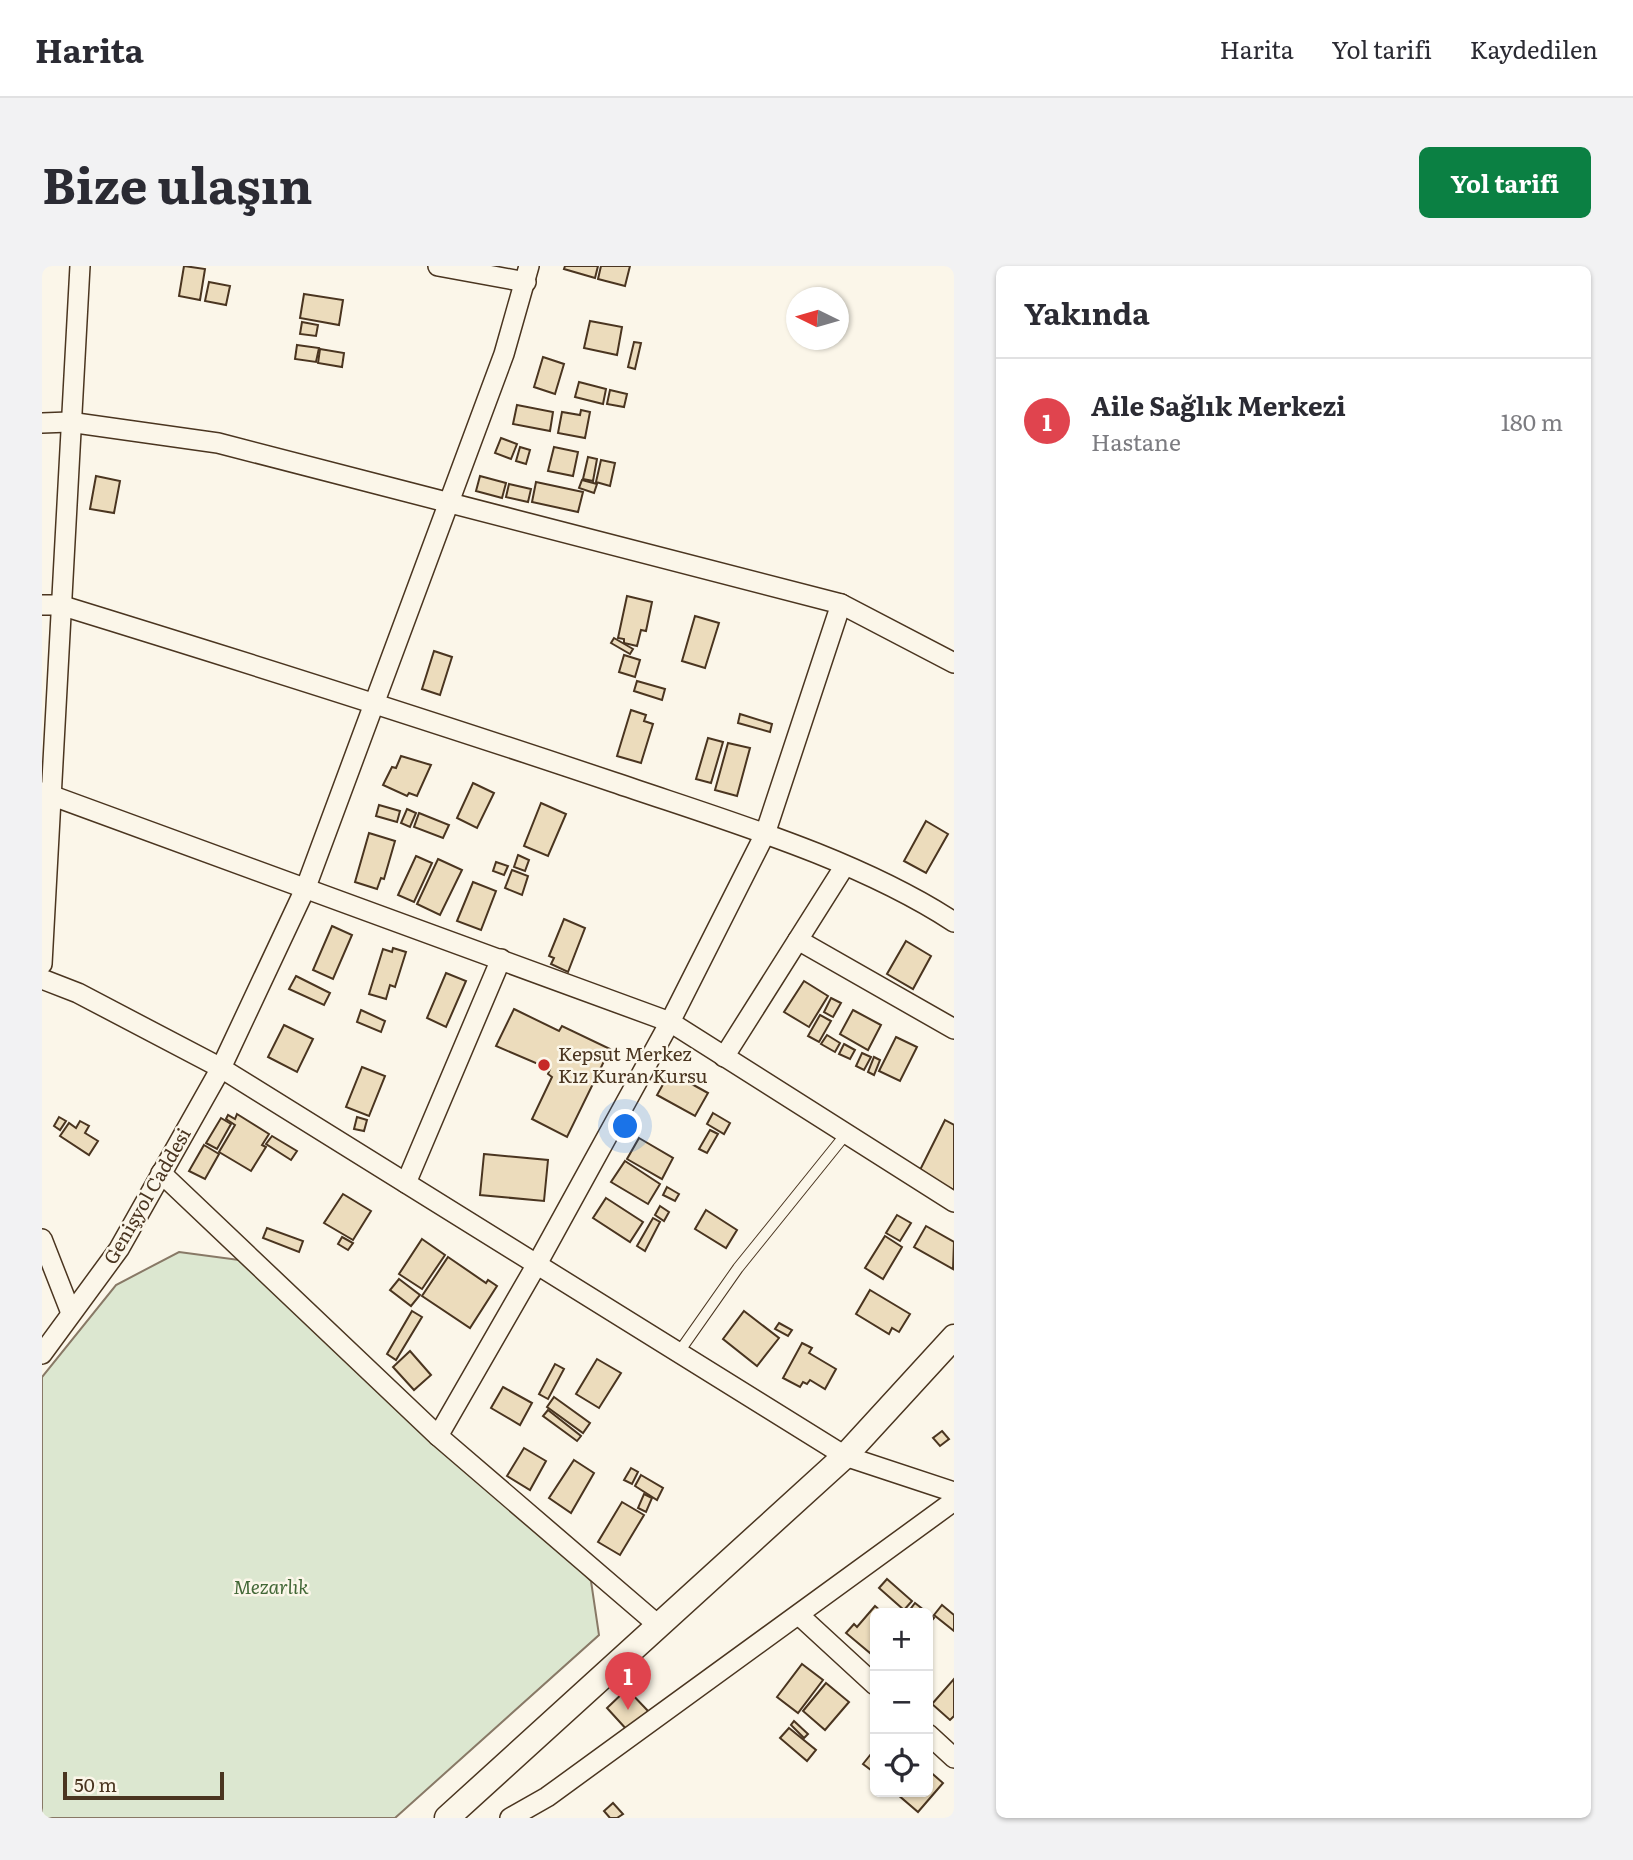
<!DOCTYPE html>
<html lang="tr">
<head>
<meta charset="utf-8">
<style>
	body { margin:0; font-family:Literata,serif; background:#f2f2f3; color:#2b2b33 }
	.controls { position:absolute; right:21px; bottom:21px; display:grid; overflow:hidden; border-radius:10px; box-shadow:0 2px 5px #0004 }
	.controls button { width:63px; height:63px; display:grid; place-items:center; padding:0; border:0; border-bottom:2px solid #e1e1e2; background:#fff; color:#2b2b33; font:35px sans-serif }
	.compass { position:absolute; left:744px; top:21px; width:63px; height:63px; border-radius:50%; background:#fff; box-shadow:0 2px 5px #0004; rotate:275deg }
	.scale { position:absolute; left:21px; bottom:18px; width:161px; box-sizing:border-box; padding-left:7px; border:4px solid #4a3520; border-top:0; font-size:19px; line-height:24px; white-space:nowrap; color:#4a3520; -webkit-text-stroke:5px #fbf6e9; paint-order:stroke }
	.you { position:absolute; left:584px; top:861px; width:24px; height:24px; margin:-18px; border:5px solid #fff; border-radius:50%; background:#1a73e8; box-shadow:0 0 0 10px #1a73e833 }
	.badge { display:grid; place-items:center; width:46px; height:46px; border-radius:50%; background:#0b8043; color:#fff; font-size:23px; font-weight:700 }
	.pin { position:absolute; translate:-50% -58px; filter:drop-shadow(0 2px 4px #0008) }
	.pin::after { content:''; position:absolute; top:37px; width:24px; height:21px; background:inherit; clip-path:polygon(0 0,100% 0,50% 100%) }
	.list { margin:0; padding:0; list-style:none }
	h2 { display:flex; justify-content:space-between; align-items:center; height:91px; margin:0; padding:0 28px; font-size:30px }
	h2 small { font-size:23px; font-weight:400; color:#7c7c81 }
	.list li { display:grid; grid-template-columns:46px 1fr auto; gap:21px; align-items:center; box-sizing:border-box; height:126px; padding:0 28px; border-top:2px solid #e1e1e2 }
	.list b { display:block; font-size:26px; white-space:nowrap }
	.list p { margin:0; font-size:23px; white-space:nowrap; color:#7c7c81 }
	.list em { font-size:23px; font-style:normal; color:#7c7c81 }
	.icon { flex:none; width:38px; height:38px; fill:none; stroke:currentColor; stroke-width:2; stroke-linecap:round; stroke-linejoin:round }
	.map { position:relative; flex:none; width:912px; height:1552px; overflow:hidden; border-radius:10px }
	header { display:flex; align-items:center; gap:42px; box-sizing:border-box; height:98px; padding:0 35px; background:#fff; border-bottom:2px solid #e1e1e2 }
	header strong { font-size:33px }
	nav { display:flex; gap:38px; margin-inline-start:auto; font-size:24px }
	.intro { display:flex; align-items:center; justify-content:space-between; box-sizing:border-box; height:168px; padding:0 42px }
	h1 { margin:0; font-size:49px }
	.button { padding:18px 32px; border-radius:10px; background:#0b8043; color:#fff; font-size:24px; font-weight:700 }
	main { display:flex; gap:42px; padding:0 42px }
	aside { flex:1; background:#fff; border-radius:10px; box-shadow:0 2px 5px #0004 }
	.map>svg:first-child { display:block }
</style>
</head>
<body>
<header>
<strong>Harita</strong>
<nav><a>Harita</a><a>Yol tarifi</a><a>Kaydedilen</a></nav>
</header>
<div class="intro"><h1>Bize ulaşın</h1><a class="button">Yol tarifi</a></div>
<main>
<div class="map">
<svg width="912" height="1552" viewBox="0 0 912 1552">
	<rect width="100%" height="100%" fill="#fbf6e9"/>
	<polygon fill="#dce7d0" stroke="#887966" stroke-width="2" points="137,986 227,998 549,1315 557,1369 353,1552 0,1552 0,1111 74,1019"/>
	<g fill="#ecdcbc" stroke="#4a3520" stroke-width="2">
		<polygon points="142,0 163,3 158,34 137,30"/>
		<polygon points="523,0 556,0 553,12 522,3"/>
		<polygon points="559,0 588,0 583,20 556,13"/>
		<polygon points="167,16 188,20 184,39 163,35"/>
		<polygon points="262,28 301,34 297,59 258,52"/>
		<polygon points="548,55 580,61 575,89 542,82"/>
		<polygon points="260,56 276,59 274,70 258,68"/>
		<polygon points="592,76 599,77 593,103 586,101"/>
		<polygon points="255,79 277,82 274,96 253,93"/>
		<polygon points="278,83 302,87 300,101 276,97"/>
		<polygon points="501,91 522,98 513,128 492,121"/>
		<polygon points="537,116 564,123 561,138 533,131"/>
		<polygon points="568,124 585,128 582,141 565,138"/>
		<polygon points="475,139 511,146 508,165 471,158"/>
		<polygon points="539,144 548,146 543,172 516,167 520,146 538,149"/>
		<polygon points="459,172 475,178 469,193 453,187"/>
		<polygon points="478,181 488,184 484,198 474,195"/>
		<polygon points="512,181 536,186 531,210 506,205"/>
		<polygon points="546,191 555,193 551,215 541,213"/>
		<polygon points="559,194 573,197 568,220 554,216"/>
		<polygon points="54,210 78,215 72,247 48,243"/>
		<polygon points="438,210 464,217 460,232 434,225"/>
		<polygon points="540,214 555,218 552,227 537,222"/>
		<polygon points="494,216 541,226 536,246 490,236"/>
		<polygon points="467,218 489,223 486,236 464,231"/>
		<polygon points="585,330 610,336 604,365 599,364 595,380 582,377 582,373 576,372"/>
		<polygon points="653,350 677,357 663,402 640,395"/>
		<polygon points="572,372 591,383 588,388 569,377"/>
		<polygon points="392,385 410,391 398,429 380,423"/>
		<polygon points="582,389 598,394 593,411 577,406"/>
		<polygon points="595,415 623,423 620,434 592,425"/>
		<polygon points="589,444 604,449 602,455 611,458 599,497 575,490"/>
		<polygon points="698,448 730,458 728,466 696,457"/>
		<polygon points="666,472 681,476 669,517 654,513"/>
		<polygon points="686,477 708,482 695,530 673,524"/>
		<polygon points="359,490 389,499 375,530 367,527 365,530 341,519 350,501 354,502"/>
		<polygon points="431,517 452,527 435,562 415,552"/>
		<polygon points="499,537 524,548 506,590 482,580"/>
		<polygon points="337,539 358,545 355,556 334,550"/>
		<polygon points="365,543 374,547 368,561 359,557"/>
		<polygon points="377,547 407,559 401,572 372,561"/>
		<polygon points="884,555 906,568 884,607 862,595"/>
		<polygon points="327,567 353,575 342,613 339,612 335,623 313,616"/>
		<polygon points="476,589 487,594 483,605 472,601"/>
		<polygon points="374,590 390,597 372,636 356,629"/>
		<polygon points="396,593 420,604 398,649 375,638"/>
		<polygon points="454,596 466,600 462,609 451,605"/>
		<polygon points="470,604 486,610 480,629 463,622"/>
		<polygon points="431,616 454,625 439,664 415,655"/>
		<polygon points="522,653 543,662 526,706 509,698 512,692 507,690"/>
		<polygon points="290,660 310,669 291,713 271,704"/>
		<polygon points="864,675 889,690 871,723 845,708"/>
		<polygon points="351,682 364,686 353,721 348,719 344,733 327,728 341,683 350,686"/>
		<polygon points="404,707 424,715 404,761 385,752"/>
		<polygon points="254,710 288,727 282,739 247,723"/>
		<polygon points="762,715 786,730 767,761 742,746"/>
		<polygon points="789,732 799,737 791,751 782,746"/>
		<polygon points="472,743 517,765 520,760 568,783 525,871 490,853 510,811 506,808 508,803 454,780"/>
		<polygon points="319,744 343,755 339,766 315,756"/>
		<polygon points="811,744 839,759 826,784 798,768"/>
		<polygon points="778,749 789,755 777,776 766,770"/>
		<polygon points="242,759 271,773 255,806 226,791"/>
		<polygon points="785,769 798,777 793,786 779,778"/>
		<polygon points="854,771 875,781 858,815 837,805"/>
		<polygon points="802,778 813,784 808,793 797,788"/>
		<polygon points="820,787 829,791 822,804 814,800"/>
		<polygon points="832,791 838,794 832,809 826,806"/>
		<polygon points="320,801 343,810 327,850 304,841"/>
		<polygon points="628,806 666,827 653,850 615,829"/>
		<polygon points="671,847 688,857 682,868 665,858"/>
		<polygon points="195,848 227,868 220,879 224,881 209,905 177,886 193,859 184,853 186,849 193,853"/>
		<polygon points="17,851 24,855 18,864 12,860"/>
		<polygon points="315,851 325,854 322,865 312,863"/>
		<polygon points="179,852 189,858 175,883 164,877"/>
		<polygon points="903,854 912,859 912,924 877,906"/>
		<polygon points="38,855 47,860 43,867 56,875 47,889 18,870 27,857 34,862"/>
		<polygon points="668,864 676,868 665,887 657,883"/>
		<polygon points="230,870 255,885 249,894 224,878"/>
		<polygon points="597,872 631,892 620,913 585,893"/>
		<polygon points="162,879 177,888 163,913 147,905"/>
		<polygon points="442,888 506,894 502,935 438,929"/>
		<polygon points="583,895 618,918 606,938 569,916"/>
		<polygon points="625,921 637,928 633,935 621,929"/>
		<polygon points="301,928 329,945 311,974 282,957"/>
		<polygon points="564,932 601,956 588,976 551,952"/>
		<polygon points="618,940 627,946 622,955 613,949"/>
		<polygon points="664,944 695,964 684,982 653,963"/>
		<polygon points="855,949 869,957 858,975 844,967"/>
		<polygon points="611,952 618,956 603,985 595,980"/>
		<polygon points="884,960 912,976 911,1003 872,981"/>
		<polygon points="225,962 261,975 257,986 221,972"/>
		<polygon points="843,970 860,981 841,1013 823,1002"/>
		<polygon points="300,971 311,977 306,984 296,978"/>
		<polygon points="380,973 403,989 380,1023 357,1008"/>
		<polygon points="406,991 444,1017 446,1014 455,1020 428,1062 380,1030"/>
		<polygon points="357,1013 378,1029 369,1040 348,1024"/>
		<polygon points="828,1024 868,1048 857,1066 850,1062 847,1068 814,1048"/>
		<polygon points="370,1045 380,1051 354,1094 345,1088"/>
		<polygon points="702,1045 737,1072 715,1100 681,1073"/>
		<polygon points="737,1057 750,1064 746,1070 733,1063"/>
		<polygon points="760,1077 770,1082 767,1087 794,1103 783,1123 768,1114 765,1118 761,1116 758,1121 741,1112"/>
		<polygon points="368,1085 389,1109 372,1124 351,1101"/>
		<polygon points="555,1093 579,1107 557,1142 534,1128"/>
		<polygon points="513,1098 522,1103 506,1133 497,1128"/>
		<polygon points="461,1121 490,1137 478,1159 449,1142"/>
		<polygon points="512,1131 548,1157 541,1167 505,1141"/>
		<polygon points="506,1144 539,1170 535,1175 501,1150"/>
		<polygon points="900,1165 907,1173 898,1180 891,1172"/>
		<polygon points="482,1182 504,1195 488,1224 465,1210"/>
		<polygon points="532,1194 552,1207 529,1247 507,1232"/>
		<polygon points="589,1202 596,1206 590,1218 582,1214"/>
		<polygon points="599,1209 621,1222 615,1234 593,1220"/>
		<polygon points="602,1228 610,1232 604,1246 596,1242"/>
		<polygon points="580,1236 602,1249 578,1289 556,1276"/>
		<polygon points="845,1313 870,1335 862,1344 837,1322"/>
		<polygon points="873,1337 892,1352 886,1359 886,1347 867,1345"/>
		<polygon points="900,1339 912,1349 912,1365 892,1349"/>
		<polygon points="833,1340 841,1347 833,1347 833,1381 828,1387 804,1367 812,1358 815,1361"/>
		<polygon points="760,1398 781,1414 756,1447 735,1431"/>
		<polygon points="912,1413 912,1450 908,1454 890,1438"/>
		<polygon points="784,1417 807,1436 783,1464 761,1445"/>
		<polygon points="585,1423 607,1446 586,1465 565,1442"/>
		<polygon points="752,1455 766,1468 762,1472 749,1459"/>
		<polygon points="747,1462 774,1484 765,1495 738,1472"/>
		<polygon points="833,1483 833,1507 821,1498"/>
		<polygon points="886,1504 901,1517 876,1546 855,1528 886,1526"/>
		<polygon points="571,1537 581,1548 575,1552 568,1552 562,1545"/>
	</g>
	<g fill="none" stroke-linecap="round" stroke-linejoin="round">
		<g stroke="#4a3520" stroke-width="12">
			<polyline id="service" points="637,1086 696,1002 804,868"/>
		</g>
		<g stroke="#4a3520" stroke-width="22">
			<g id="minor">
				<polyline points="396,0 484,16"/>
				<polyline points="0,157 27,156 176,177 799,338 912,397"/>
				<path d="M0,339H18C203,396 387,454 571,516C682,554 814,592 912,656"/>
				<polyline points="0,526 628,756 912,936"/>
				<polyline points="756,674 912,763"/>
				<polyline points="0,698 38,0"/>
				<polyline points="0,713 36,727 179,802 803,1190 912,1226"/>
				<polyline points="682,791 802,601"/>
				<polyline points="119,907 396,1170 616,1359"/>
				<polyline points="364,917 459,693"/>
				<polyline points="0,973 29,1047"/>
				<polyline points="0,1088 77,983 179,802 264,621 462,88 487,0"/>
				<polyline points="396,1170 495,998 628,756 723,568 799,338"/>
				<polyline points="758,1350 833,1419"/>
				<polyline points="886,1468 912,1492"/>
				<polyline points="468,1552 505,1531 912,1235"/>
			</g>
		</g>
		<g stroke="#4a3520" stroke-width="27">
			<polyline id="tertiary" points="405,1552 803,1190 912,1071"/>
		</g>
		<use href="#service" stroke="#fbf6e9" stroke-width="10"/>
		<use href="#minor" stroke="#fbf6e9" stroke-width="19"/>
		<use href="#tertiary" stroke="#fbf6e9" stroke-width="24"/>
	</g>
	<circle fill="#c62828" stroke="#fbf6e9" stroke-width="2.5" cx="502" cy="799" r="7"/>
	<g text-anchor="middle" stroke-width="5" stroke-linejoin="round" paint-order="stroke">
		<g font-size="19" fill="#4a3520" stroke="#fbf6e9" text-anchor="start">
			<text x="516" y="795">Kepsut Merkez<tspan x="516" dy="22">Kız Kuran Kursu</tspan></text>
		</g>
		<g font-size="19" fill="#4a3520" stroke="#fbf6e9">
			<text transform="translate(105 930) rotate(-60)" y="7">Genişyol Caddesi</text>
		</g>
		<g font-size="19" font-style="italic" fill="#436837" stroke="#fbf6e9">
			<text x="229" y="1328">Mezarlık</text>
		</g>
	</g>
</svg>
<div class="controls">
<button>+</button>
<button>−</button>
<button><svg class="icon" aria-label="locate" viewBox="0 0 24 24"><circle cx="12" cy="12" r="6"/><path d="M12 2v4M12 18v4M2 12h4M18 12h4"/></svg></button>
</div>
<svg class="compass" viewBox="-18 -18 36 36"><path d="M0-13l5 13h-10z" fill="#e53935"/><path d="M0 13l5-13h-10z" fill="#7c7c81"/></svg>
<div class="scale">50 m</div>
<div class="you"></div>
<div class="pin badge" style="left:586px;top:1444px;background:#e0444e">1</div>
</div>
<aside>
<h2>Yakında<small></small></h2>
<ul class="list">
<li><span class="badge" style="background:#e0444e">1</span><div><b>Aile Sağlık Merkezi</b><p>Hastane</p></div><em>180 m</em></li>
</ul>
</aside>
</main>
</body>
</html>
